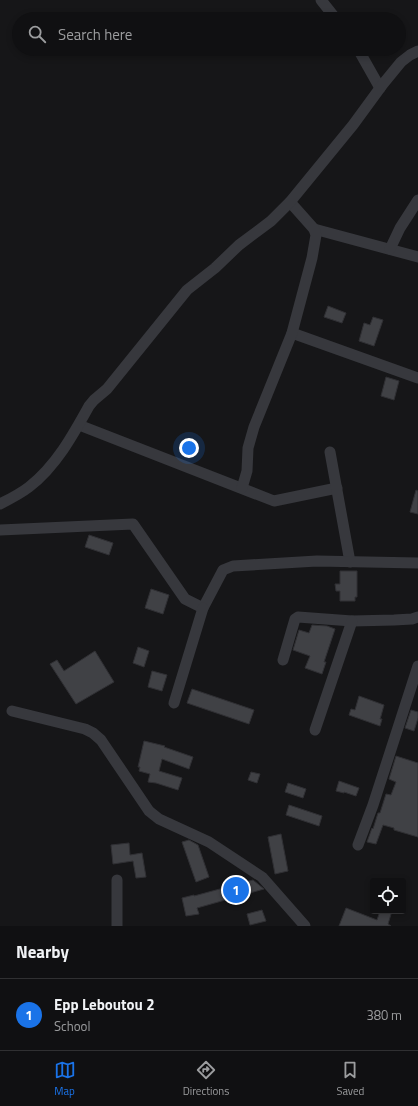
<!DOCTYPE html>
<html lang="en">
<head>
<meta charset="utf-8">
<style>
	body { margin:0; font-family:"Titillium Web",sans-serif; background:#1e1e20; color:#f1f3f6 }
	.controls { position:absolute; right:12px; bottom:12px; display:grid; overflow:hidden; border-radius:4px; box-shadow:0 2px 6px #0003 }
	.controls button { width:36px; height:36px; display:grid; place-items:center; padding:0; border:0; border-bottom:1px solid #303032; background:#101012; color:#f1f3f6; font:20px sans-serif }
	.you { position:absolute; left:189px; top:448px; width:14px; height:14px; margin:-10px; border:3px solid #fff; border-radius:50%; background:#1a73e8; box-shadow:0 0 0 6px #1a73e833 }
	.badge { display:grid; place-items:center; width:26px; height:26px; border-radius:50%; background:#1a73e8; color:#fff; font-size:13px; font-weight:700 }
	.pin { position:absolute; translate:-50% -50%; border:2px solid #fff; box-shadow:0 1px 4px #0006 }
	.list { margin:0; padding:0; list-style:none }
	h2 { display:flex; justify-content:space-between; align-items:center; height:52px; margin:0; padding:0 16px; font-size:17px }
	h2 small { font-size:13px; font-weight:400; color:#9c9d9f }
	.list li { display:grid; grid-template-columns:26px 1fr auto; gap:12px; align-items:center; box-sizing:border-box; height:72px; padding:0 16px; border-top:1px solid #303032 }
	.list b { display:block; font-size:15px; white-space:nowrap }
	.list p { margin:0; font-size:13px; white-space:nowrap; color:#9c9d9f }
	.list em { font-size:13px; font-style:normal; color:#9c9d9f }
	.icon { flex:none; width:22px; height:22px; fill:none; stroke:currentColor; stroke-width:2; stroke-linecap:round; stroke-linejoin:round }
	.map { position:relative; flex:none; width:418px; height:926px; overflow:hidden }
	.search { position:absolute; background:#101012; box-shadow:0 2px 6px #0003; left:12px; right:12px; top:12px; height:44px; display:flex; align-items:center; gap:10px; box-sizing:border-box; padding:0 14px; border-radius:22px; color:#9c9d9f; font-size:15px }
	.sheet { height:124px; background:#101012 }
	nav { display:flex; justify-content:space-around; align-items:center; box-sizing:border-box; height:56px; border-top:1px solid #303032; background:#101012; font-size:11px; color:#9c9d9f }
	nav a { display:grid; justify-items:center; gap:2px }
	nav .on { color:#1a73e8 }
	.map>svg:first-child { display:block }
</style>
</head>
<body>
<div class="map">
<svg width="418" height="926" viewBox="0 0 418 926">
	<rect width="100%" height="100%" fill="#161618"/>
	<g fill="#404145" stroke="#303034">
		<polygon points="328,306 346,313 342,323 324,317"/>
		<polygon points="373,317 383,320 374,346 359,341 364,323 370,325"/>
		<polygon points="386,377 399,381 394,400 381,396"/>
		<polygon points="416,490 418,491 418,514 410,512"/>
		<polygon points="89,535 113,543 109,555 85,547"/>
		<polygon points="340,571 357,571 357,597 355,597 355,601 340,601 340,591 336,591 335,584 340,584"/>
		<polygon points="151,589 169,595 163,614 145,608"/>
		<polygon points="312,625 327,626 335,629 324,662 326,662 322,674 305,668 310,656 293,650 299,630 309,633"/>
		<polygon points="138,647 149,651 144,667 133,663"/>
		<polygon points="95,651 114,682 76,704 50,664 57,660 64,671"/>
		<polygon points="152,671 167,675 162,691 148,687"/>
		<polygon points="192,689 254,710 249,724 187,703"/>
		<polygon points="359,696 384,705 381,716 380,719 382,719 380,726 349,715 351,709 355,710"/>
		<polygon points="411,710 418,712 418,718 414,731 405,728"/>
		<polygon points="144,741 165,746 164,747 193,757 189,769 162,759 159,771 182,778 178,790 156,783 148,782 150,774 139,771 140,767 138,767"/>
		<polygon points="396,756 418,763 418,837 394,830 394,828 383,825 376,844 367,842 372,828 373,829 378,813 380,813 386,794 391,795 396,782 389,779"/>
		<polygon points="251,772 260,774 257,783 248,780"/>
		<polygon points="339,781 359,788 356,796 344,792 344,793 336,791"/>
		<polygon points="288,783 306,789 303,798 285,792"/>
		<polygon points="289,805 322,816 319,826 286,815"/>
		<polygon points="281,834 288,871 275,874 268,837"/>
		<polygon points="189,840 198,845 209,877 196,882 182,842"/>
		<polygon points="129,843 130,855 142,853 146,877 136,878 133,861 113,864 111,845"/>
		<polygon points="253,880 264,889 197,908 199,914 186,916 182,898 194,895 194,896"/>
		<polygon points="346,908 377,920 380,911 392,911 388,924 391,926 339,926"/>
		<polygon points="262,910 266,921 250,925 247,914"/>
	</g>
	<g fill="none" stroke-linecap="round" stroke-linejoin="round">
		<g stroke="#37383d" stroke-width="11">
			<polyline points="321,0 336,19"/>
			<polyline points="358,49 380,88"/>
			<polyline points="314,229 418,257"/>
			<polyline points="390,249 400,228 418,200"/>
			<polyline points="292,333 418,378"/>
			<polyline points="79,425 274,501 337,488"/>
			<polyline points="330,452 350,562"/>
			<polyline points="242,488 247,471 248,448 254,427 292,333 312,258 316,235 314,229 290,202"/>
			<path d="M0,504C10,499 20,494 29,487C56,466 73,435 89,406L94,400L107,389L187,290L215,268L239,245L271,221L290,202L353,125L383,84L401,62L410,55L418,51"/>
			<polyline points="0,530 133,524 185,599 203,608 223,570 233,566 317,561 418,563"/>
			<polyline points="283,660 295,619 298,617 352,621 394,620 412,619 418,617"/>
			<polyline points="174,703 203,608"/>
			<polyline points="12,711 85,729 93,733 101,740 149,811 159,819 209,842 262,877 305,926"/>
			<polyline points="315,730 352,621"/>
			<polyline points="358,845 373,805 418,666"/>
			<polyline points="117,926 117,880"/>
		</g>
	</g>
</svg>
<div class="controls">
<button><svg class="icon" aria-label="locate" viewBox="0 0 24 24"><circle cx="12" cy="12" r="6"/><path d="M12 2v4M12 18v4M2 12h4M18 12h4"/></svg></button>
</div>
<div class="you"></div>
<div class="pin badge" style="left:236px;top:890px">1</div>
<div class="search"><svg class="icon" aria-label="search" viewBox="0 0 24 24"><circle cx="10" cy="10" r="6"/><path d="M15 15l6 6"/></svg>Search here</div>
</div>
<section class="sheet">
<h2>Nearby<small></small></h2>
<ul class="list">
<li><span class="badge">1</span><div><b>Epp Leboutou 2</b><p>School</p></div><em>380 m</em></li>
</ul>
</section>
<nav>
<a class="on"><svg class="icon" aria-label="map" viewBox="0 0 24 24"><path d="M3 6l6-2 6 2 6-2v14l-6 2-6-2-6 2zM9 4v14M15 6v14"/></svg>Map</a>
<a><svg class="icon" aria-label="directions" viewBox="0 0 24 24"><path d="M12 3l9 9-9 9-9-9zM9 14v-3h6M13 9l2 2-2 2"/></svg>Directions</a>
<a><svg class="icon" aria-label="saved" viewBox="0 0 24 24"><path d="M7 4h10v16l-5-4-5 4z"/></svg>Saved</a>
</nav>
</body>
</html>
